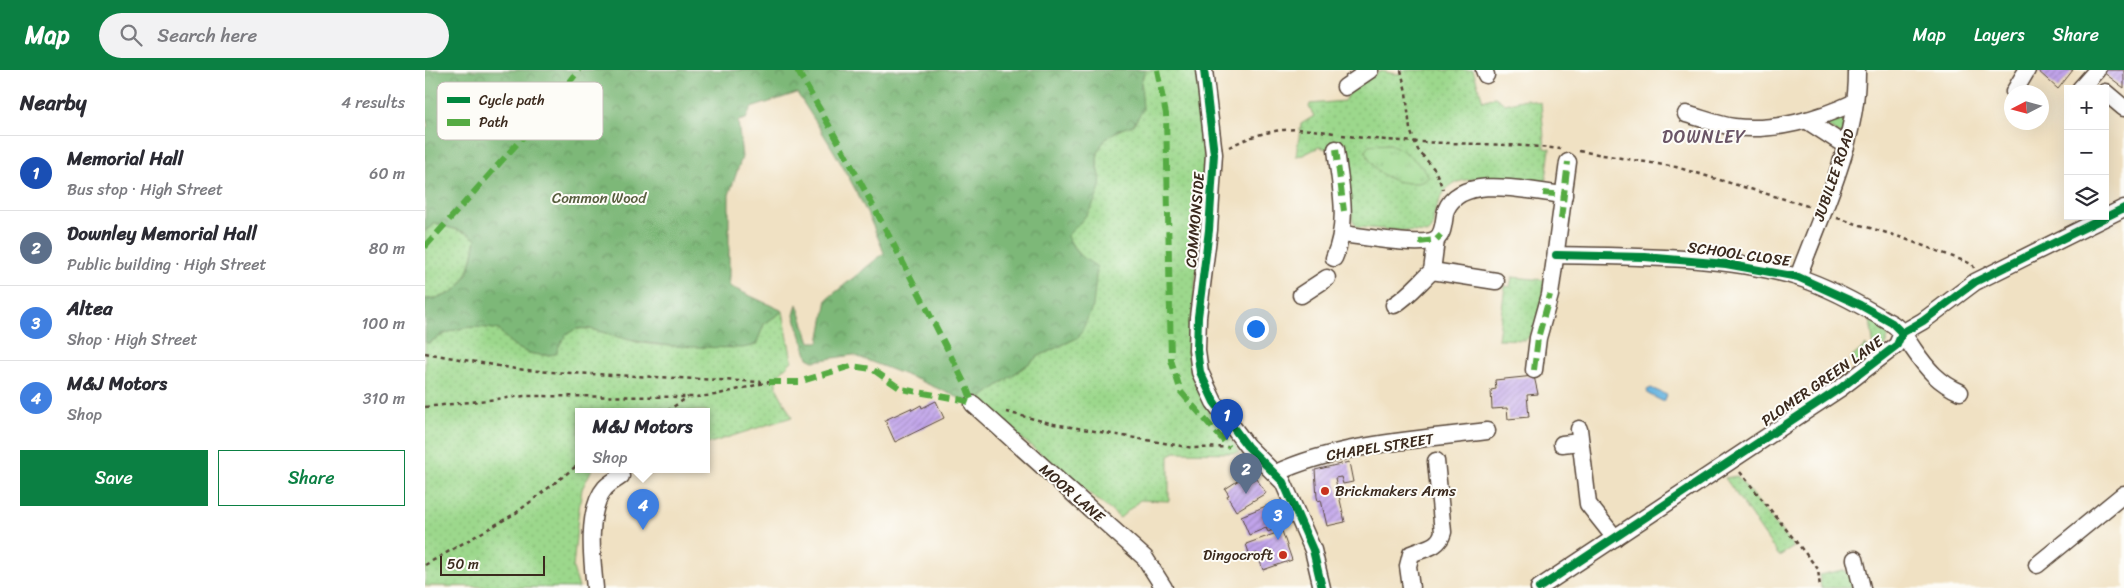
<!DOCTYPE html>
<html lang="en">
<head>
<meta charset="utf-8">
<style>
	body { margin:0; font-family:Sriracha,sans-serif; background:#f2f2f3; color:#2b2b33 }
	.controls { position:absolute; right:15px; top:15px; display:grid; overflow:hidden; border-radius:0px; box-shadow:0 5px 20px #0002 }
	.controls button { width:45px; height:45px; display:grid; place-items:center; padding:0; border:0; border-bottom:1px solid #e1e1e2; background:#fff; color:#2b2b33; font:25px sans-serif }
	.compass { position:absolute; left:1579px; top:15px; width:45px; height:45px; border-radius:50%; background:#fff; box-shadow:0 5px 20px #0002; rotate:264deg }
	.scale { position:absolute; left:15px; bottom:12px; width:105px; box-sizing:border-box; padding-left:5px; border:2px solid #3b2a1e; border-top:0; font-size:14px; line-height:18px; white-space:nowrap; color:#3b2a1e; -webkit-text-stroke:4px #fdfcf7; paint-order:stroke }
	.you { position:absolute; left:830px; top:258px; width:18px; height:18px; margin:-12px; border:4px solid #fff; border-radius:50%; background:#1a73e8; box-shadow:0 0 0 8px #1a73e833 }
	.badge { display:grid; place-items:center; width:32px; height:32px; border-radius:50%; background:#0b8043; color:#fff; font-size:16px; font-weight:700 }
	.pin { position:absolute; translate:-50% -41px; filter:drop-shadow(0 1px 2px #0008) }
	.pin::after { content:''; position:absolute; top:26px; width:18px; height:15px; background:inherit; clip-path:polygon(0 0,100% 0,50% 100%) }
	.popup { position:absolute; left:150px; top:338px; width:135px; height:65px; box-sizing:border-box; display:grid; place-content:center; border-radius:0px; background:#fff; filter:drop-shadow(0 1px 4px #0005); font-size:16px; white-space:nowrap; color:#7c7c81 }
	.popup b { font-size:19px; color:#2b2b33 }
	.popup::after { content:''; position:absolute; left:50%; top:100%; margin-left:-10px; border:10px solid transparent; border-top-color:#fff }
	.list { margin:0; padding:0; list-style:none }
	h2 { display:flex; justify-content:space-between; align-items:center; height:65px; margin:0; padding:0 20px; font-size:21px }
	h2 small { font-size:16px; font-weight:400; color:#7c7c81 }
	.list li { display:grid; grid-template-columns:32px 1fr auto; gap:15px; align-items:center; box-sizing:border-box; height:75px; padding:0 20px; border-top:1px solid #e1e1e2 }
	.list b { display:block; font-size:19px; white-space:nowrap }
	.list p { margin:0; font-size:16px; white-space:nowrap; color:#7c7c81 }
	.list em { font-size:16px; font-style:normal; color:#7c7c81 }
	.actions { display:flex; gap:10px; padding:15px 20px }
	.actions a { flex:1; padding:11px 0; border:1px solid #0b8043; border-radius:0px; text-align:center; font-size:18px; color:#0b8043 }
	.actions .main { background:#0b8043; color:#fff }
	.icon { flex:none; width:28px; height:28px; fill:none; stroke:currentColor; stroke-width:2; stroke-linecap:round; stroke-linejoin:round }
	.map { position:relative; flex:none; width:1699px; height:518px; overflow:hidden }
	header { display:flex; align-items:center; gap:30px; box-sizing:border-box; height:70px; padding:0 25px; background:#0b8043; color:#fff }
	header strong { font-size:24px }
	nav { display:flex; gap:28px; margin-inline-start:auto; font-size:18px }
	.search { width:350px; height:45px; background:#f2f2f3; display:flex; align-items:center; gap:12px; box-sizing:border-box; padding:0 18px; border-radius:28px; color:#7c7c81; font-size:19px }
	main { display:flex }
	aside { flex:1; background:#fff }
	.map>svg:first-child { display:block }
</style>
</head>
<body>
<header>
<strong>Map</strong>
<div class="search"><svg class="icon" aria-label="search" viewBox="0 0 24 24"><circle cx="10" cy="10" r="6"/><path d="M15 15l6 6"/></svg>Search here</div>
<nav><a>Map</a><a>Layers</a><a>Share</a></nav>
</header>
<main>
<aside>
<h2>Nearby<small>4 results</small></h2>
<ul class="list">
<li><span class="badge" style="background:#1a4fb4">1</span><div><b>Memorial Hall</b><p>Bus stop · High Street</p></div><em>60 m</em></li>
<li><span class="badge" style="background:#5c6f8a">2</span><div><b>Downley Memorial Hall</b><p>Public building · High Street</p></div><em>80 m</em></li>
<li><span class="badge" style="background:#3f7fe0">3</span><div><b>Altea</b><p>Shop · High Street</p></div><em>100 m</em></li>
<li><span class="badge" style="background:#3f7fe0">4</span><div><b>M&amp;J Motors</b><p>Shop</p></div><em>310 m</em></li>
</ul>
<div class="actions"><a class="main">Save</a><a>Share</a></div>
</aside>
<div class="map">
<svg width="1699" height="518" viewBox="0 0 1699 518">
	<defs>
		<pattern id="grass-dots" width="8" height="8" patternUnits="userSpaceOnUse" patternTransform="scale(1.25)"><rect width="8" height="8" fill="#9cd88c"/><path d="M2 2h.1M6 6h.1" fill="none" stroke="#87ba78" stroke-width="1.8" stroke-linecap="round"/></pattern>
		<pattern id="forest-crowns" width="20" height="18" patternUnits="userSpaceOnUse" patternTransform="scale(1.25)"><rect width="20" height="18" fill="#7db878"/><path d="M2 6a3 3 0 1 1 6 0M12 15a3 3 0 1 1 6 0" fill="none" stroke="#689662"/></pattern>
		<pattern id="park-tufts" width="24" height="20" patternUnits="userSpaceOnUse" patternTransform="scale(1.25)"><rect width="24" height="20" fill="#9cd88c"/><path d="M3 7l-1-3M5 7V3M7 7l1-3M15 17l-1-3M17 17v-4M19 17l1-3" fill="none" stroke="#87ba78"/></pattern>
		<pattern id="water-waves" width="16" height="10" patternUnits="userSpaceOnUse" patternTransform="scale(1.25)"><rect width="16" height="10" fill="#66b4e0"/><path d="M0 5q4-4 8 0t8 0" fill="none" stroke="#5593b5"/></pattern>
		<pattern id="building-hatch" width="6" height="6" patternUnits="userSpaceOnUse" patternTransform="scale(1.25)"><rect width="6" height="6" fill="#c1a4eb"/><path d="M-1 1l2-2M0 6l6-6M5 7l2-2" fill="none" stroke="#9e86be"/></pattern>
	</defs>
	<rect width="100%" height="100%" fill="#fdfcf7"/>
	<filter id="ink" filterUnits="userSpaceOnUse"><feTurbulence type="fractalNoise" baseFrequency=".02" numOctaves="2"/><feDisplacementMap in="SourceGraphic" scale="10" xChannelSelector="R" yChannelSelector="G"/><feConvolveMatrix kernelMatrix="1 2 1 2 8 2 1 2 1" color-interpolation-filters="sRGB"/></filter>
	<filter id="wash" filterUnits="userSpaceOnUse"><feTurbulence type="fractalNoise" baseFrequency=".0096" numOctaves="4" result="noise"/><feDisplacementMap in="SourceGraphic" scale="20" xChannelSelector="R" yChannelSelector="G"/><feGaussianBlur stdDeviation="1.12" result="paint"/><feColorMatrix in="noise" values="0 0 0 0 0 0 0 0 0 0 0 0 0 0 0 0 0 1.4 0 .05"/><feComposite in="paint" operator="in"/></filter>
	<g filter="url(#wash)">
		<rect width="100%" height="100%" fill="#f0e1c3"/>
		<g fill="url(#grass-dots)" stroke="#6c8155">
			<path d="M720,0H772L779,67V109L766,267V300L776,325L815,383L750,382L744,385V431L715,430L695,448L561,340L548,334L614,286L654,267L672,198L652,183L642,166C657,151 669,137 675,116C677,109 673,100 672,93C672,69 688,61 708,55L717,40L716,12Z"/>
			<path d="M976,0H1048L1058,31L1070,27L1080,34L1101,29L1116,33L1120,78L1125,79L1120,116C1093,113 1033,97 1018,124C1015,130 1011,136 1010,142C1007,150 1010,157 1004,163L932,157L927,149V140H924L907,80L894,77L878,85L871,86L876,54L889,46L884,37L885,34L919,31L927,19L956,1L970,4L977,3Z"/>
			<polygon points="1420,46 1417,65 1399,55"/>
			<path d="M11,153C27,160 38,159 51,169C45,203 39,228 0,229V161Z"/>
			<path d="M1087,207L1120,210C1118,230 1115,255 1101,270L1073,269L1080,216L1085,217Z"/>
			<path d="M358,241L367,291L351,307V317L367,347L282,374V341H154V399H167L157,419L153,446L148,498L154,518L0,516V272L4,273C28,257 47,254 74,260C89,280 106,288 131,284C134,274 141,261 152,259C166,256 200,270 216,273C253,279 293,275 331,274L339,254Z"/>
			<polygon points="1445,250 1458,257 1463,265 1460,277 1450,286"/>
			<polygon points="1441,275 1444,290 1431,297 1425,289"/>
			<polygon points="1312,406 1369,477 1354,486 1300,408"/>
			<polygon points="1418,500 1425,506 1427,518 1396,518 1394,505"/>
		</g>
		<path fill="url(#forest-crowns)" stroke="#5c714b" d="M0,0H720L716,12L718,40L708,55C688,61 672,70 672,93C673,100 677,108 675,116C670,138 657,151 642,166L652,183L672,197L668,236L654,267L614,286L548,334L491,309L428,285L389,291L383,288L369,245L372,234L385,272H394L402,229L459,183C438,127 405,73 372,23L326,38L321,49L313,51L317,87L304,125V216L358,241L339,254L331,275L318,278C276,277 234,278 193,267C182,264 163,256 152,259C141,262 134,274 131,284C106,288 89,280 74,260C46,254 28,257 4,273L0,272V229C39,228 45,203 51,169C37,158 27,160 11,153L0,161V59L3,56L0,45Z"/>
		<path fill="url(#park-tufts)" stroke="#6c8155" d="M965,74C981,81 995,93 1004,107C998,113 994,113 986,113C963,112 950,103 940,81L944,75Z"/>
		<polygon fill="url(#water-waves)" stroke="#506f7f" points="1226,318 1242,325 1239,332 1223,324 1222,320"/>
		<g id="blocks">
			<g fill="url(#building-hatch)">
				<polygon points="1612,0 1648,0 1633,19"/>
				<polygon points="1680,0 1699,0 1699,18 1678,2"/>
				<polygon points="1109,306 1113,324 1102,325 1104,347 1083,349 1082,338 1067,339 1066,320 1071,319 1070,310"/>
				<polygon points="511,331 519,348 470,372 460,350 486,338 487,340 496,335 497,338"/>
				<polygon points="924,392 928,412 918,414 916,407 910,408 920,452 902,456 896,430 893,431 892,427 890,400"/>
				<polygon points="817,408 820,414 831,408 841,423 811,441 802,426 804,425 800,419"/>
				<polygon points="851,432 859,450 846,456 848,460 843,462 841,458 824,465 816,446"/>
				<polygon points="857,461 867,490 838,500 832,483 825,486 821,474"/>
			</g>
		</g>
	</g>
	<g filter="url(#ink)">
		<use href="#blocks" fill-opacity="0" stroke="#564537" stroke-width="1"/>
		<g fill="none" stroke-linecap="round" stroke-linejoin="round">
			<g stroke="#564537" stroke-width="19">
				<g id="minor">
					<polyline points="779,0 789,84 784,160 773,247 772,280 775,302 789,332 822,376 858,412 888,480 897,518"/>
					<polyline points="1059,0 1061,5"/>
					<polyline points="920,17 945,0"/>
					<polyline points="1655,19 1672,0"/>
					<polyline points="1589,22 1602,0"/>
					<polyline points="1680,22 1699,38"/>
					<path d="M1261,44C1276,48 1293,55 1309,57C1349,62 1394,49 1430,32"/>
					<polyline points="1381,50 1421,76"/>
					<path d="M917,164C936,166 994,177 1009,170C1020,166 1018,149 1021,140C1037,102 1107,122 1139,125"/>
					<path d="M1131,185C1209,187 1297,185 1372,207C1404,217 1436,235 1464,252C1476,258 1482,270 1489,280C1502,299 1514,313 1535,322"/>
					<path d="M909,188C925,151 915,117 911,79"/>
					<polyline points="1007,201 1071,211"/>
					<path d="M1373,207C1397,142 1433,70 1432,0"/>
					<polyline points="876,225 902,208"/>
					<path d="M969,235C984,226 994,213 1007,201L1011,170"/>
					<polyline points="1109,300 1113,268 1125,225 1143,92"/>
					<polyline points="548,334 720,488 739,518"/>
					<polyline points="1154,359 1163,434 1190,468"/>
					<polyline points="1137,374 1155,372"/>
					<path d="M851,403C916,373 992,370 1062,361"/>
					<polyline points="1430,489 1437,518"/>
					<polyline points="1612,495 1699,424"/>
					<path d="M170,518C167,491 161,440 180,418C184,413 191,410 196,406"/>
					<path d="M986,518L983,496L986,484C999,478 1014,478 1018,462L1011,391"/>
					<polyline points="1114,518 1417,317 1472,275 1477,263 1498,251 1550,212 1699,138"/>
				</g>
			</g>
			<g stroke="#564537" stroke-width="2.5" stroke-dasharray="4 4" stroke-linecap="butt">
				<polyline points="976,0 981,22 985,60 993,80 1010,100 1018,119"/>
				<path d="M917,65C989,76 1063,71 1136,79"/>
				<path d="M804,77C842,58 868,56 909,63"/>
				<polyline points="1154,81 1251,97 1386,137"/>
				<polyline points="1412,148 1472,166 1547,194 1549,198"/>
				<polyline points="0,283 91,299 125,302 337,312"/>
				<polyline points="0,337 99,326 271,327 290,325 344,312"/>
				<polyline points="242,341 263,327"/>
				<polyline points="581,342 629,354 768,378 804,377"/>
				<polyline points="1315,402 1393,499 1395,518"/>
				<polyline points="0,495 91,443 154,394"/>
			</g>
			<use href="#minor" stroke="#fff" stroke-width="16"/>
			<g stroke="#55ab43" stroke-width="6" stroke-dasharray="12 6" stroke-linecap="butt">
				<path d="M372,0C433,103 487,209 541,316L548,334"/>
				<polyline points="732,0 741,44 746,290 756,322 804,377"/>
				<polyline points="911,79 919,141"/>
				<polyline points="1118,123 1139,125"/>
				<polyline points="1136,149 1143,92"/>
				<polyline points="994,172 1011,170 1016,165"/>
				<polyline points="0,177 130,31 154,0"/>
				<polyline points="1109,300 1113,268 1125,225"/>
				<polyline points="344,312 374,312 426,296 447,299 476,319 538,330 548,334"/>
			</g>
			<g stroke="#fdfcf7" stroke-width="11">
				<g id="cycleway">
					<polyline points="779,0 789,84 784,160 773,247 772,280 775,302 789,332 822,376 858,412 888,480 897,518"/>
					<polyline points="1131,185 1220,187 1301,194 1373,207 1435,235 1467,253 1477,263"/>
					<polyline points="1114,518 1417,317 1472,275 1477,263 1498,251 1550,212 1699,138"/>
				</g>
			</g>
			<use href="#cycleway" stroke="#00873e" stroke-width="8"/>
		</g>
	</g>
	<g fill="#c8321e" stroke="#fdfcf7" stroke-width="2">
		<circle cx="900" cy="421" r="5"/>
		<circle cx="858" cy="485" r="5"/>
	</g>
	<g text-anchor="middle" stroke-width="4" stroke-linejoin="round" paint-order="stroke">
		<g font-size="15" fill="#3b2a1e" stroke="#fdfcf7">
			<text transform="translate(1409 105) rotate(-71)" y="5">JUBILEE ROAD</text>
			<text transform="translate(770 150) rotate(-85)" y="5">COMMONSIDE</text>
			<text transform="translate(1314 184) rotate(8)" y="5">SCHOOL CLOSE</text>
			<text transform="translate(1397 311) rotate(-35)" y="5">PLOMER GREEN LANE</text>
			<text transform="translate(955 377) rotate(-9)" y="5">CHAPEL STREET</text>
			<text transform="translate(647 423) rotate(41)" y="5">MOOR LANE</text>
		</g>
		<g font-size="15" fill="#585e3f" stroke="#fdfcf7">
			<text x="174" y="133">Common Wood</text>
		</g>
		<g font-size="15" fill="#3b2a1e" stroke="#fdfcf7" text-anchor="start">
			<text x="910" y="426">Brickmakers Arms</text>
			<text x="848" y="490" text-anchor="end">Dingocroft</text>
		</g>
		<g font-size="18" letter-spacing="1" fill="#6a5566" stroke="#fdfcf7">
			<text x="1279" y="73">DOWNLEY</text>
		</g>
	</g>
	<rect x="12" y="12" width="166" height="58" rx="8" fill="#fdfcf7" stroke="#c3bdb6" stroke-width="1"/>
	<rect x="22" y="27" width="23" height="6" fill="#00873e"/>
	<rect x="22" y="49" width="23" height="7" fill="#55ab43"/>
	<g font-size="14" fill="#3b2a1e">
		<text x="54" y="35">Cycle path</text>
		<text x="54" y="57">Path</text>
	</g>
</svg>
<div class="controls">
<button>+</button>
<button>−</button>
<button><svg class="icon" aria-label="layers" viewBox="0 0 24 24"><path d="M12 4l9 5-9 5-9-5zM3 14l9 5 9-5"/></svg></button>
</div>
<svg class="compass" viewBox="-18 -18 36 36"><path d="M0-13l5 13h-10z" fill="#e53935"/><path d="M0 13l5-13h-10z" fill="#7c7c81"/></svg>
<div class="scale">50 m</div>
<div class="you"></div>
<div class="pin badge" style="left:802px;top:370px;background:#1a4fb4">1</div>
<div class="pin badge" style="left:821px;top:424px;background:#5c6f8a">2</div>
<div class="pin badge" style="left:853px;top:470px;background:#3f7fe0">3</div>
<div class="pin badge" style="left:218px;top:460px;background:#3f7fe0">4</div>
<div class="popup"><b>M&amp;J Motors</b>Shop</div>
</div>
</main>
</body>
</html>
